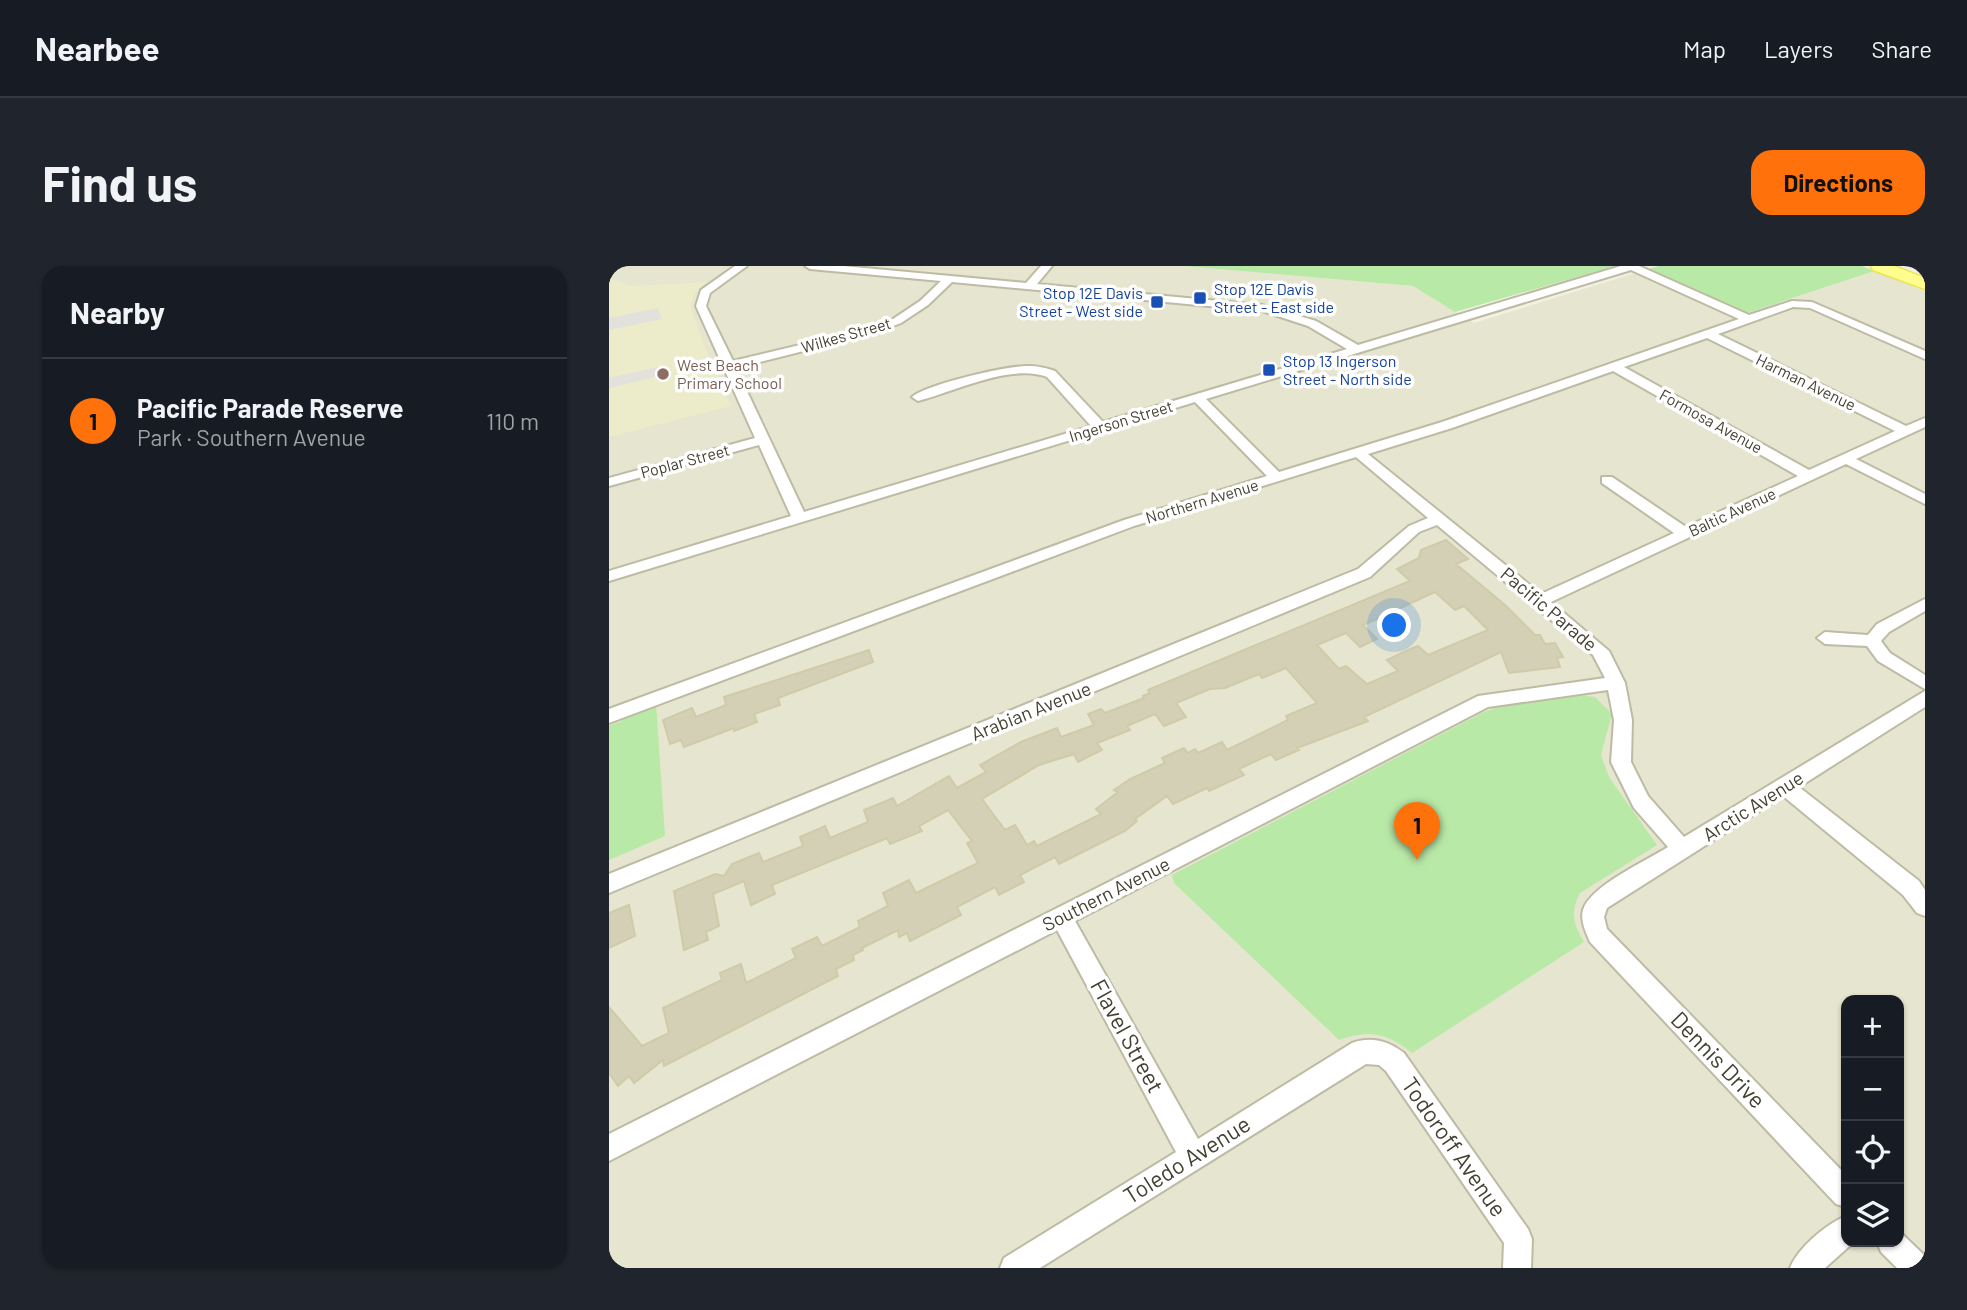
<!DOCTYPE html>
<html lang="en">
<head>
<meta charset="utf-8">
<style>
	body { margin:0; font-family:Barlow,sans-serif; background:#20242c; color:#f1f3f6 }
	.controls { position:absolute; right:21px; bottom:21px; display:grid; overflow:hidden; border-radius:14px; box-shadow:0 2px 5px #0004 }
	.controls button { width:63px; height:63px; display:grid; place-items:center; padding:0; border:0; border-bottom:2px solid #363941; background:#171b24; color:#f1f3f6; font:35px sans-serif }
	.you { position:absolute; left:786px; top:360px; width:24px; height:24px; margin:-18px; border:5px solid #fff; border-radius:50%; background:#1a73e8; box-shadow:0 0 0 10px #1a73e833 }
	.badge { display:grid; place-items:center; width:46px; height:46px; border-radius:50%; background:#ff720b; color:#111; font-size:23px; font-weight:700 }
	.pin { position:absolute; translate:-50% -58px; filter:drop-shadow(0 2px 4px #0008) }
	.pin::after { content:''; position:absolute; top:37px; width:24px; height:21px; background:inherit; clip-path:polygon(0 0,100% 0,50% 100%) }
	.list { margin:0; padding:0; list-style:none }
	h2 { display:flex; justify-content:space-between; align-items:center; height:91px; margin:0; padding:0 28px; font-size:30px }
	h2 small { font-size:23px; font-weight:400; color:#9ea1a6 }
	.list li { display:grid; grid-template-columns:46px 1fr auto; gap:21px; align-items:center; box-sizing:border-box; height:126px; padding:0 28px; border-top:2px solid #363941 }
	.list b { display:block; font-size:26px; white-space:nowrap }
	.list p { margin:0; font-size:23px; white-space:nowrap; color:#9ea1a6 }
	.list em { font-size:23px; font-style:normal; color:#9ea1a6 }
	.icon { flex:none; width:38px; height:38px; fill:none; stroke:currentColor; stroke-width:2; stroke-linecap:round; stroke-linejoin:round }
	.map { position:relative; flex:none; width:1316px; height:1002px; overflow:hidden; border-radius:21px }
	header { display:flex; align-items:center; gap:42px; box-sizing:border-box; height:98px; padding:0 35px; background:#171b24; border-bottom:2px solid #363941 }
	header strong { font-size:33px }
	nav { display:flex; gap:38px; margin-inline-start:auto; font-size:24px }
	.intro { display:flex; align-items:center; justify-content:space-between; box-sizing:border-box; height:168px; padding:0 42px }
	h1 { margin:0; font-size:49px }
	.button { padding:18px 32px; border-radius:21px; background:#ff720b; color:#111; font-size:24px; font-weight:700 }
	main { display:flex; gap:42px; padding:0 42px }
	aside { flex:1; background:#171b24; border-radius:21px; box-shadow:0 2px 5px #0004 }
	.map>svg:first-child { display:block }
</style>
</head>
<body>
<header>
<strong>Nearbee</strong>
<nav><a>Map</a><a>Layers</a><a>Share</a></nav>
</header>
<div class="intro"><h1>Find us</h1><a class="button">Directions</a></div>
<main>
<aside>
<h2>Nearby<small></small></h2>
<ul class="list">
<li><span class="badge">1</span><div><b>Pacific Parade Reserve</b><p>Park · Southern Avenue</p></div><em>110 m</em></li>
</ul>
</aside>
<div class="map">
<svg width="1316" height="1002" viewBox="0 0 1316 1002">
	<rect width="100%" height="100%" fill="#f2f1e1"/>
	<path fill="#e6e5cf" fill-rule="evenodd" d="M0,0H575L804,20L865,57L1036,4L1135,48L1267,5L1316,25V1002H0ZM1237,734H1290V976H1237Z"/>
	<polygon fill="#ececca" points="0,12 23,20 98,16 87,26 81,39 94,76 122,140 0,171"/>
	<g fill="#b9e9a7">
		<polygon points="575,0 1006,0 846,46 804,20"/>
		<polygon points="1050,0 1253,0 1266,5 1135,48 1036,4"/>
		<path d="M970,429L986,431L1003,448L992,489L1000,511L1048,579L971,627C961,647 964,657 975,676L803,787C779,767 759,763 730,774L565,617L563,609L873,447L902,436Z"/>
		<polygon points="47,437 56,570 0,594 0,460 13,455 13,450"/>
	</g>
	<g fill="#e2e1db">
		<polygon points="49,42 53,53 0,64 0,52"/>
		<polygon points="54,100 57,108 0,122 0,112"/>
	</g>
	<g fill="#d3d0b6" stroke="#cfcba9" stroke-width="2" fill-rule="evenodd">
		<path d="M837,274L859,293L847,298L896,339L926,369H931L936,378L946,377L954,391L948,392L951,401L900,407L892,386L755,451L759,455L688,482L690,484L667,494L662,488L630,503L635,509L600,525L598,522L564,538L558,530L526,553L528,555L516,565L450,598L446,591L411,609L415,616L390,629L386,621L348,641L352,649L301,675L298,667L290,671L289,664L253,682L254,684L244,689L245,694L227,703L229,710L55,800L54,794L25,817L20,810L9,820L0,807V741L33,780L60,767L54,742L113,714L111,707L132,698L137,717L187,692L183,683L208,671L213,680L251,661L249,655L279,640L274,627L300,614L307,627L369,597L358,577L363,575L339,544L310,560L313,565L281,578L278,572L163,619L166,628L142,639L135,615L104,628L110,660L97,666L99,674L75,684L65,625L106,608L115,610L123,598L150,587L154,596L194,580L191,571L216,560L221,572L259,556L255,544L284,532L288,540L340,510L348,522L377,506L371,499L412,476L448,462L452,471L485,459L479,448L492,443L496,447L535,432L534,430L541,427L539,424L801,315L788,303L810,292L812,284ZM826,326L846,344L855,340L879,364L819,389L809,380L799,384L778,394L789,405L758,418L737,400L730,403L708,379L737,367L751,381L768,373L754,359ZM677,402L708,437L677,450L679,454L618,484L613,476L589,487L586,483L579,487L575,482L553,492L556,497L521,513L505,524L509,526L487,543L492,548L428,580L425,575L418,579L406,559L396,564L373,533L430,499L465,488L469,496L493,484L488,477L521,464L518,460L546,448L555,460L577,451L567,437L601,423L616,422L650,408L653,412Z"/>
		<polygon points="260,384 264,396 169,432 171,439 145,448 148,456 125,465 125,462 75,481 72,474 61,478 54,454 83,442 87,451 117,439 115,431"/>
		<polygon points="20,639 26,670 0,682 0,647"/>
	</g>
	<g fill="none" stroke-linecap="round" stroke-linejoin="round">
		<g stroke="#bdbba4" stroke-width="4">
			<g id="street">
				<path d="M126,0H138L101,27L97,40L124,95L258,63L284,53L311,35L332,15L201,3L196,0H234L417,17L432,0H443L428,18L653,39L707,55L749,79L1012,0H1030L1140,49L1183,35L1203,36L1316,85V93L1201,42L1184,41L1109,68L1297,160L1316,152V161L1247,193L1316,228V238L1237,198L942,336L1000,385L1016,417L1023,454L1022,496L1039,530L1075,571L1316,425V441L1190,521L1310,615L1316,624V650L1308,647L1294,629L1174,530L998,642L995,651L998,663L1237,909V941L1227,938L981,676C977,666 971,655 974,644C981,620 1037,595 1059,581L1025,542L1002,496L1005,454L999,424L879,441L466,655L589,873L743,777C762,770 780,775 795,787L919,963L923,973L922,1002H894L895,977L777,805L770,799L757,798L431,1002H391L395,992L567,886L448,664L0,895V868L869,430L996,412L984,389L828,259L810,266L761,311L0,627V608L749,303L800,260L819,252L747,191L525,260L0,457V443L515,254L658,210L586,136L0,315V305L182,250L150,179L0,220V212L146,172L87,40L92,24ZM1022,4L1130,53L833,156L670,206L597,133ZM343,16L653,45L699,60L738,83L494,156L446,105C437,102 430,100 419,100C397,100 318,118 303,131L309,135C344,126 403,97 438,111L482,160L195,246L127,102L266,67L292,57L319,39ZM1098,72L1286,165L1200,204L1015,101ZM1004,105L1189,210L1077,261L1003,211H993V217L1065,267L932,328L759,188L843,162Z"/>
				<polygon points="1316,333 1316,345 1280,366 1272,375 1281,387 1316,409 1316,423 1269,395 1258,380 1216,378 1208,372 1216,366 1259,369 1268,358"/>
				<path d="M1237,950V976H1245L1216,1002H1181C1189,982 1217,958 1237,950Z"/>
				<polygon points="1290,965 1316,990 1316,1002 1288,1002 1272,986 1268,976 1290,976"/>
			</g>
		</g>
		<g stroke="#eae557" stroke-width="3">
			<polygon id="primary" points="1262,0 1285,0 1316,12 1316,23 1264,4"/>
		</g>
		<use href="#street" fill="#fff" fill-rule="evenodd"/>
		<use href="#primary" fill="#fffd8d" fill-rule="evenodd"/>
	</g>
	<g fill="#1a4fb4" stroke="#fff" stroke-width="2.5">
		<rect x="584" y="25" width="14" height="14" rx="3.5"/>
		<rect x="541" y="29" width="14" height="14" rx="3.5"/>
		<rect x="653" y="97" width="14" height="14" rx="3.5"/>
	</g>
	<circle fill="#8d6e63" stroke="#fff" stroke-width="2.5" cx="54" cy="108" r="7"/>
	<g text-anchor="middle" stroke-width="7" stroke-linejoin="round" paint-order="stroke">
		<g font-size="16" fill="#164399" stroke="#fff" text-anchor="start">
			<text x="605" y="29">Stop 12E Davis<tspan x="605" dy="18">Street - East side</tspan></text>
			<text x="534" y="33" text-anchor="end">Stop 12E Davis<tspan x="534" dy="18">Street - West side</tspan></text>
			<text x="674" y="101">Stop 13 Ingerson<tspan x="674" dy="18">Street - North side</tspan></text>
		</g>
		<g font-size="16" fill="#434132" stroke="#fff">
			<text transform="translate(237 69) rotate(-16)" y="6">Wilkes Street</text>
			<text transform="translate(1197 116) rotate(26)" y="6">Harman Avenue</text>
			<text transform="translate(512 155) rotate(-17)" y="6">Ingerson Street</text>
			<text transform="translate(1102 155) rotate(29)" y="6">Formosa Avenue</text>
			<text transform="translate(76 195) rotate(-15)" y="6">Poplar Street</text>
			<text transform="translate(593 235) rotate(-17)" y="6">Northern Avenue</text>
			<text transform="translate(1123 246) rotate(-25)" y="6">Baltic Avenue</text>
		</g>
		<g font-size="16" fill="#785e54" stroke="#fff" text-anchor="start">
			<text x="68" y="105">West Beach<tspan x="68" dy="18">Primary School</tspan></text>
		</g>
		<g font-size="19" fill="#434132" stroke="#fff">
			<text transform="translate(940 343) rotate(40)" y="7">Pacific Parade</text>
			<text transform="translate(422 445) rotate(-22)" y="7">Arabian Avenue</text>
			<text transform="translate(1144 540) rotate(-32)" y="7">Arctic Avenue</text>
			<text transform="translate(497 628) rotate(-27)" y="7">Southern Avenue</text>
		</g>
		<g font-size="23" fill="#434132" stroke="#fff">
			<text transform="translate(518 770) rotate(61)" y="8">Flavel Street</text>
			<text transform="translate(1109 794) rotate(46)" y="8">Dennis Drive</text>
			<text transform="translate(845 881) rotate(55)" y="8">Todoroff Avenue</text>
			<text transform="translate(578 894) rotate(-32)" y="8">Toledo Avenue</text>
		</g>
	</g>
</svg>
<div class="controls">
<button>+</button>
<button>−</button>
<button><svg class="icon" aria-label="locate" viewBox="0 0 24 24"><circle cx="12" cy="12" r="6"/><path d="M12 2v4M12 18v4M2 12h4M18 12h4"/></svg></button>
<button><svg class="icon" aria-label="layers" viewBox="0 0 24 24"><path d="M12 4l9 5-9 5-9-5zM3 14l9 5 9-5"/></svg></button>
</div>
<div class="you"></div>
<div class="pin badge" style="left:808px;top:594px">1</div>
</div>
</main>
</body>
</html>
